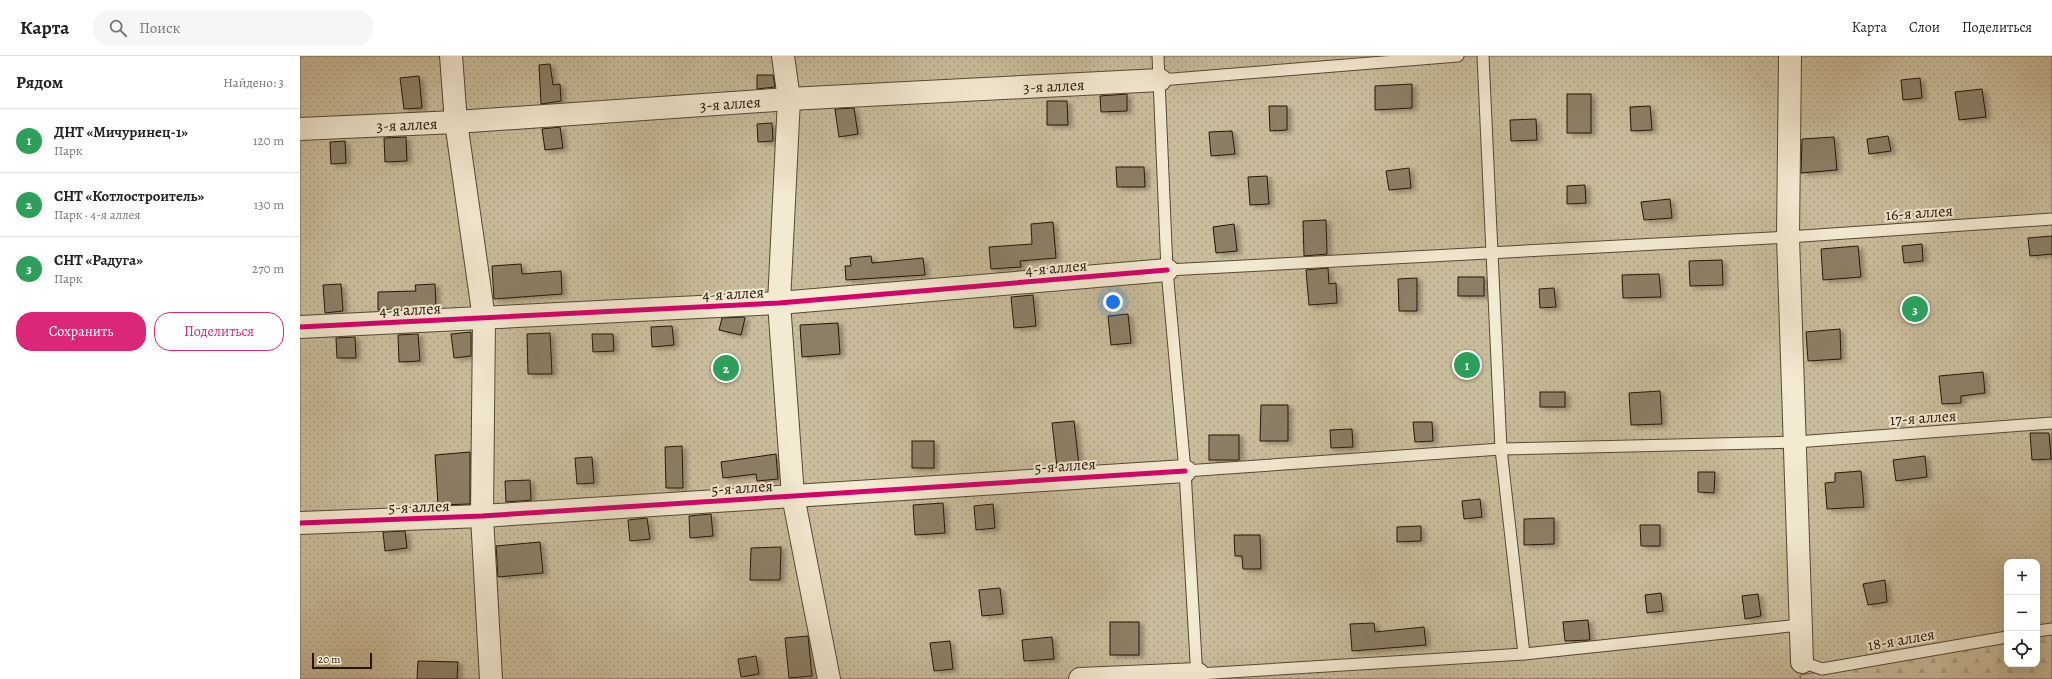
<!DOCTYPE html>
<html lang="ru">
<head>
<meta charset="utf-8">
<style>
	body { margin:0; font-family:Alegreya,serif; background:#f6f6f6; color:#222 }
	.controls { position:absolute; right:12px; bottom:12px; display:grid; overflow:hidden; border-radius:8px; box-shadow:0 4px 16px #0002 }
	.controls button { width:36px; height:36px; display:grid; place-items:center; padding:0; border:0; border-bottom:1px solid #e0e0e0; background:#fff; color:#222; font:20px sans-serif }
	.scale { position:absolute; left:12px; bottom:10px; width:60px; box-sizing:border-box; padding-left:4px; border:2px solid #24160a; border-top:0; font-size:11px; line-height:14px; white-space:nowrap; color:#24160a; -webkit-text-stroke:3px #f3ead2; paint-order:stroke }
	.you { position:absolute; left:813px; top:246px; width:14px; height:14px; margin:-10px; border:3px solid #fff; border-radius:50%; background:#1a73e8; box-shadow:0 0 0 6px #1a73e833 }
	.badge { display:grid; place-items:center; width:26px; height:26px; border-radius:50%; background:#db2777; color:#fff; font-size:13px; font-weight:700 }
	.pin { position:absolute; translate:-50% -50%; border:2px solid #fff; box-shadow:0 1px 4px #0006 }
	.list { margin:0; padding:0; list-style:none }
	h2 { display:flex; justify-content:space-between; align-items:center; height:52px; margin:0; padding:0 16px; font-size:17px }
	h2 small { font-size:13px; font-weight:400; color:#767676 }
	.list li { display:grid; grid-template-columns:26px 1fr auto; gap:12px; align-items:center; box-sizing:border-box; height:64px; padding:0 16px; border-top:1px solid #e0e0e0 }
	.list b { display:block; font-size:15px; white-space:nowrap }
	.list p { margin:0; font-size:13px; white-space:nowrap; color:#767676 }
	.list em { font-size:13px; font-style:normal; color:#767676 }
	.actions { display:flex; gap:8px; padding:12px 16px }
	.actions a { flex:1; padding:9px 0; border:1px solid #db2777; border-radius:16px; text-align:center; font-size:14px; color:#db2777 }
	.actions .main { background:#db2777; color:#fff }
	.icon { flex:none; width:22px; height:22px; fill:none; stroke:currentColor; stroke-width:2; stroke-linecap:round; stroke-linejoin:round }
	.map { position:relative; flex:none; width:1752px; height:623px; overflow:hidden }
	header { display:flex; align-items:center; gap:24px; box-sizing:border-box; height:56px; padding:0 20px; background:#fff; border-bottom:1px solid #e0e0e0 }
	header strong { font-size:19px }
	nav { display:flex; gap:22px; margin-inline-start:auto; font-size:14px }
	.search { width:280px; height:36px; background:#f6f6f6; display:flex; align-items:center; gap:10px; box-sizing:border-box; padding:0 14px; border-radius:16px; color:#767676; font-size:15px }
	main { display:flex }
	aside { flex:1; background:#fff }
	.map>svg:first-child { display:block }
</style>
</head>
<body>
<header>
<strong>Карта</strong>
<div class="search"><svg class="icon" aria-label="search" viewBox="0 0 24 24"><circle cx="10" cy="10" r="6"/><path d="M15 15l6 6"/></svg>Поиск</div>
<nav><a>Карта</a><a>Слои</a><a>Поделиться</a></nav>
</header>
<main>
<aside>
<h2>Рядом<small>Найдено: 3</small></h2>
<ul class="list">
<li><span class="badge" style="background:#2e9e5b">1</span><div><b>ДНТ «Мичуринец-1»</b><p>Парк</p></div><em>120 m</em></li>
<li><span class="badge" style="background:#2e9e5b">2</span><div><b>СНТ «Котлостроитель»</b><p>Парк · 4-я аллея</p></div><em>130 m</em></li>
<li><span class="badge" style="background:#2e9e5b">3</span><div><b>СНТ «Радуга»</b><p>Парк</p></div><em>270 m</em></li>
</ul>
<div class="actions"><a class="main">Сохранить</a><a>Поделиться</a></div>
</aside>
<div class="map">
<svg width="1752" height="623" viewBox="0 0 1752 623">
	<defs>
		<pattern id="forest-firs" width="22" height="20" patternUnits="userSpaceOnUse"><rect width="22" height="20" fill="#cabd9c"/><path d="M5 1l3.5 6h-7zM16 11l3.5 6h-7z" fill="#ada285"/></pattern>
		<pattern id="garden-dots" width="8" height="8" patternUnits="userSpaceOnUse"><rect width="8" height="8" fill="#cabd9c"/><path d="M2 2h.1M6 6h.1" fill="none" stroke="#ada285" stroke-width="1.8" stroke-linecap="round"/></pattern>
		<filter id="shadow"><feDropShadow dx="4.5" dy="2.5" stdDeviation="2" flood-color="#0004"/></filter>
	</defs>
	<rect width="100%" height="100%" fill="#ecdfba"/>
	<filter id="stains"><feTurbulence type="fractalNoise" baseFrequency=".005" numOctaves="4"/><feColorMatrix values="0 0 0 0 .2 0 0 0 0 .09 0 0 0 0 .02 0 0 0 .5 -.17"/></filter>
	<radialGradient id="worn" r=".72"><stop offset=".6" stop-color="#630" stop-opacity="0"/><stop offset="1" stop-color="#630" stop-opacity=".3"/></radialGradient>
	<polygon fill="url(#forest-firs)" stroke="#776a53" points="1752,576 1752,623 1500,623 1500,619 1707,584 1707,608 1737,608 1737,578"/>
	<polygon fill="url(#garden-dots)" stroke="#776a53" points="0,0 1752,0 1752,576 1737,578 1737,506 1707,506 1707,584 1500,619 1500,623 0,623"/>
	<g fill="#8c7f66" stroke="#24160a" filter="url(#shadow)">
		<polygon points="250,8 253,29 260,28 261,45 241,48 239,9"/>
		<polygon points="457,19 473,19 475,31 457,33"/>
		<polygon points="119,20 122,52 104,53 100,22"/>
		<polygon points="1620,22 1622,42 1603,44 1601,24"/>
		<polygon points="1112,28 1112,52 1075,54 1075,30"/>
		<polygon points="1682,33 1686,61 1659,64 1655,36"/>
		<polygon points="827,38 827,55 801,56 800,40"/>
		<rect x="1267" y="38" width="24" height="39"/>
		<polygon points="747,45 767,45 768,69 747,69"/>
		<polygon points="969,50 987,50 987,74 970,75"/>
		<polygon points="1350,50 1352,74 1331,75 1330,51"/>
		<polygon points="554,52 558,78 539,81 535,53"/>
		<polygon points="1236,63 1237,84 1211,85 1210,64"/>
		<polygon points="472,67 473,85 458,86 457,68"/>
		<polygon points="260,71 263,92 245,94 242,73"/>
		<polygon points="932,75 935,98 911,100 909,76"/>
		<polygon points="1588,80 1591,95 1569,98 1567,83"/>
		<polygon points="106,81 107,105 85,106 84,82"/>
		<polygon points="1534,81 1537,114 1501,117 1502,83"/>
		<polygon points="45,85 46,107 31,108 30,86"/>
		<polygon points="816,111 844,111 845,131 817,131"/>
		<polygon points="1109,112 1111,132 1089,134 1086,115"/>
		<polygon points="967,120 969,148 950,149 948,121"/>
		<polygon points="1285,129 1286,147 1267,148 1267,130"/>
		<polygon points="1370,143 1372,162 1344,164 1341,146"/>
		<polygon points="1026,164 1027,198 1004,200 1003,165"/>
		<polygon points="753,166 756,202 720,205 721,211 691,213 689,191 732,188 731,168"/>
		<polygon points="934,168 937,195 916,197 913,171"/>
		<polygon points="1752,180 1752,198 1730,200 1728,182"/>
		<polygon points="1622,188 1623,205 1604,207 1602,190"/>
		<polygon points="1558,190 1561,221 1523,224 1521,193"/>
		<polygon points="571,200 572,207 623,202 625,219 546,224 545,210 551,210 550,202"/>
		<polygon points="1422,204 1423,229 1390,230 1389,205"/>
		<polygon points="221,208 222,218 261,215 262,238 194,243 192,210"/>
		<polygon points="1028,212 1029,228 1036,227 1037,247 1009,249 1006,214"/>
		<polygon points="1359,218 1361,241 1323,242 1322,219"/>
		<rect x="1158" y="221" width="26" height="19"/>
		<polygon points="1117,222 1117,255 1099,255 1098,223"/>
		<polygon points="41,228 43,255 25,257 23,229"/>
		<polygon points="135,228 136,251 78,254 78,236 116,235 115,229"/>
		<polygon points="1254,232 1256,251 1240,252 1239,233"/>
		<polygon points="733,239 736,270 714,272 711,241"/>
		<polygon points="828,258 831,287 811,289 808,260"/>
		<polygon points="443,261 445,262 441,279 419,274 422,262"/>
		<polygon points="538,267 540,298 502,301 500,269"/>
		<polygon points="372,270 374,289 352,291 351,271"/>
		<polygon points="1540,273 1541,303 1508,305 1506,276"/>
		<polygon points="171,276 171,300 154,302 151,278"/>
		<polygon points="250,277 252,318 228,318 227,278"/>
		<polygon points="118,278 120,305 99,306 98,279"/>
		<polygon points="292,278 313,278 314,295 293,296"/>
		<polygon points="55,281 56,302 37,302 36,282"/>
		<polygon points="1683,316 1685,337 1661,340 1661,347 1642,348 1639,320"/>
		<polygon points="1360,335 1362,368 1331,369 1329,337"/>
		<rect x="1240" y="336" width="25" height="15"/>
		<polygon points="961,349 988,349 988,385 960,385"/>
		<polygon points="774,365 779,409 757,411 752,367"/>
		<polygon points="1113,366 1132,366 1133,385 1115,386"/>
		<polygon points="1052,373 1053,391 1031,392 1030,374"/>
		<polygon points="1730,377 1749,377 1751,403 1732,404"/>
		<rect x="909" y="379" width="30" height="25"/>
		<rect x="612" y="385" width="22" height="27"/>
		<polygon points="382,390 383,432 366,432 365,391"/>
		<polygon points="170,396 170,448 138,449 135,399"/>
		<polygon points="476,398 478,423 457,425 456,418 423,422 421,406"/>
		<polygon points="1625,400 1627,421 1596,425 1593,404"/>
		<polygon points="292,401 294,427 277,428 275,402"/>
		<polygon points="1561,415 1564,451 1527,453 1525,427 1535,426 1535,417"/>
		<polygon points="1398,416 1415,416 1414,437 1398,436"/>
		<polygon points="230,424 231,444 206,446 205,425"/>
		<polygon points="1180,443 1182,461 1164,463 1162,445"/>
		<polygon points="643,447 645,477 615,479 613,449"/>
		<polygon points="693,448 695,472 676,474 674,450"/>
		<polygon points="411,458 413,480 390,482 389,460"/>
		<polygon points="347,462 350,483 330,485 328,464"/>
		<polygon points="1254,462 1254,488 1224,489 1224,463"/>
		<polygon points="1340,469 1360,469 1360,490 1341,490"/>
		<polygon points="1121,470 1121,485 1097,486 1097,471"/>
		<polygon points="105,475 107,492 85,495 83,476"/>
		<polygon points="934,479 960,479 961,513 943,513 942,500 935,500"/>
		<polygon points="240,486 243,517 198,521 196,490"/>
		<polygon points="481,491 480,524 450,524 451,492"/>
		<polygon points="1585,524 1587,546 1568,549 1563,528"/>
		<polygon points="700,532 703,558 682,560 679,534"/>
		<polygon points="1361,537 1363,555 1347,557 1345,539"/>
		<polygon points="1458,538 1461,560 1445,563 1442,540"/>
		<polygon points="1288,564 1290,584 1265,585 1263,566"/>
		<rect x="810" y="566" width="29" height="33"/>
		<polygon points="1074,567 1075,576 1124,571 1126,589 1052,595 1050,568"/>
		<polygon points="508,580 512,620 489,622 485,582"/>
		<polygon points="752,581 754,603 724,605 722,584"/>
		<polygon points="650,585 653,613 634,615 630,587"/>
		<polygon points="456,600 459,618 441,621 438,603"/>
		<polygon points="118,605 158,606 157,623 117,623"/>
	</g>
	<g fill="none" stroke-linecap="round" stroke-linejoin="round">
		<g stroke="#564836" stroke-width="13">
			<g id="lane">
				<polyline points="858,0 867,214 885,415 897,622"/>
				<polyline points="1183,0 1201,393 1224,598"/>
				<polyline points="860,24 1158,0"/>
				<polyline points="867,214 1488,181 1752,163"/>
				<polyline points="885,415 1201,393 1496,386 1752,367"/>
				<polyline points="1737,575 1752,573"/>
				<polyline points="1502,606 1522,613 1707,581"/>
				<polyline points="898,618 1224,598 1500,569"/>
			</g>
		</g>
		<g stroke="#564836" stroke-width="24">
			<g id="street">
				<polyline points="151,0 156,66 184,263 182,460 191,623"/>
				<polyline points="483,0 489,43 479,247 493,440 529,623"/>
				<polyline points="1490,0 1488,181 1502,606"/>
				<path id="s1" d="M0,73L156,66L489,43L860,24"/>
				<polyline points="0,271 479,247 867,214"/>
				<polyline points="0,467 182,460 885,415"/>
				<polyline points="780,623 898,618"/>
			</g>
		</g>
		<use href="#lane" stroke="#f3ead2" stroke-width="11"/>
		<use href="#street" stroke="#f3ead2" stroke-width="22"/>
		<g stroke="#f3ead2" stroke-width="8">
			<g id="cycleway">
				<polyline points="0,271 479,247 867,214"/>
				<polyline points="0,467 182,460 885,415"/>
			</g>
		</g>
		<use href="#cycleway" stroke="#d6006c" stroke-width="5"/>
	</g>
	<g text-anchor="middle" stroke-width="4" stroke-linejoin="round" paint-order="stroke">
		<g font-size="16" fill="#24160a" stroke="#f3ead2">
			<text dy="6" stroke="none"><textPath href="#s1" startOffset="755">3-я аллея</textPath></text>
			<text dy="6" stroke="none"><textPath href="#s1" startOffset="431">3-я аллея</textPath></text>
			<text dy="6" stroke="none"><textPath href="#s1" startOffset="107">3-я аллея</textPath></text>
			<text transform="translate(1619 156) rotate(-4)" y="6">16-я аллея</text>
			<text transform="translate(756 211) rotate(-5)" y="6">4-я аллея</text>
			<text transform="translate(433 237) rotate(-3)" y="6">4-я аллея</text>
			<text transform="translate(110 253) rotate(-3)" y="6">4-я аллея</text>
			<text transform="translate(1623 361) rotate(-4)" y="6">17-я аллея</text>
			<text transform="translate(765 409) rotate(-4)" y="6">5-я аллея</text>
			<text transform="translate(442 431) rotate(-4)" y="6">5-я аллея</text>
			<text transform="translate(119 450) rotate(-2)" y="6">5-я аллея</text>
			<text transform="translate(1601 583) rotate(-10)" y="6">18-я аллея</text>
		</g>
	</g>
	<rect width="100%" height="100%" filter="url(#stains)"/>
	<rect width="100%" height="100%" fill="url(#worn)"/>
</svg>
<div class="controls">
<button>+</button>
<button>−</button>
<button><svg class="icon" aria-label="locate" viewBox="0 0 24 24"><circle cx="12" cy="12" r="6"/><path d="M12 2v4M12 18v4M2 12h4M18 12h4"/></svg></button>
</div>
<div class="scale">20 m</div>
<div class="you"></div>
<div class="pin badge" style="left:1167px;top:309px;background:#2e9e5b">1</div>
<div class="pin badge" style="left:426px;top:312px;background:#2e9e5b">2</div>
<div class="pin badge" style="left:1615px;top:253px;background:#2e9e5b">3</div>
</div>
</main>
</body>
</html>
